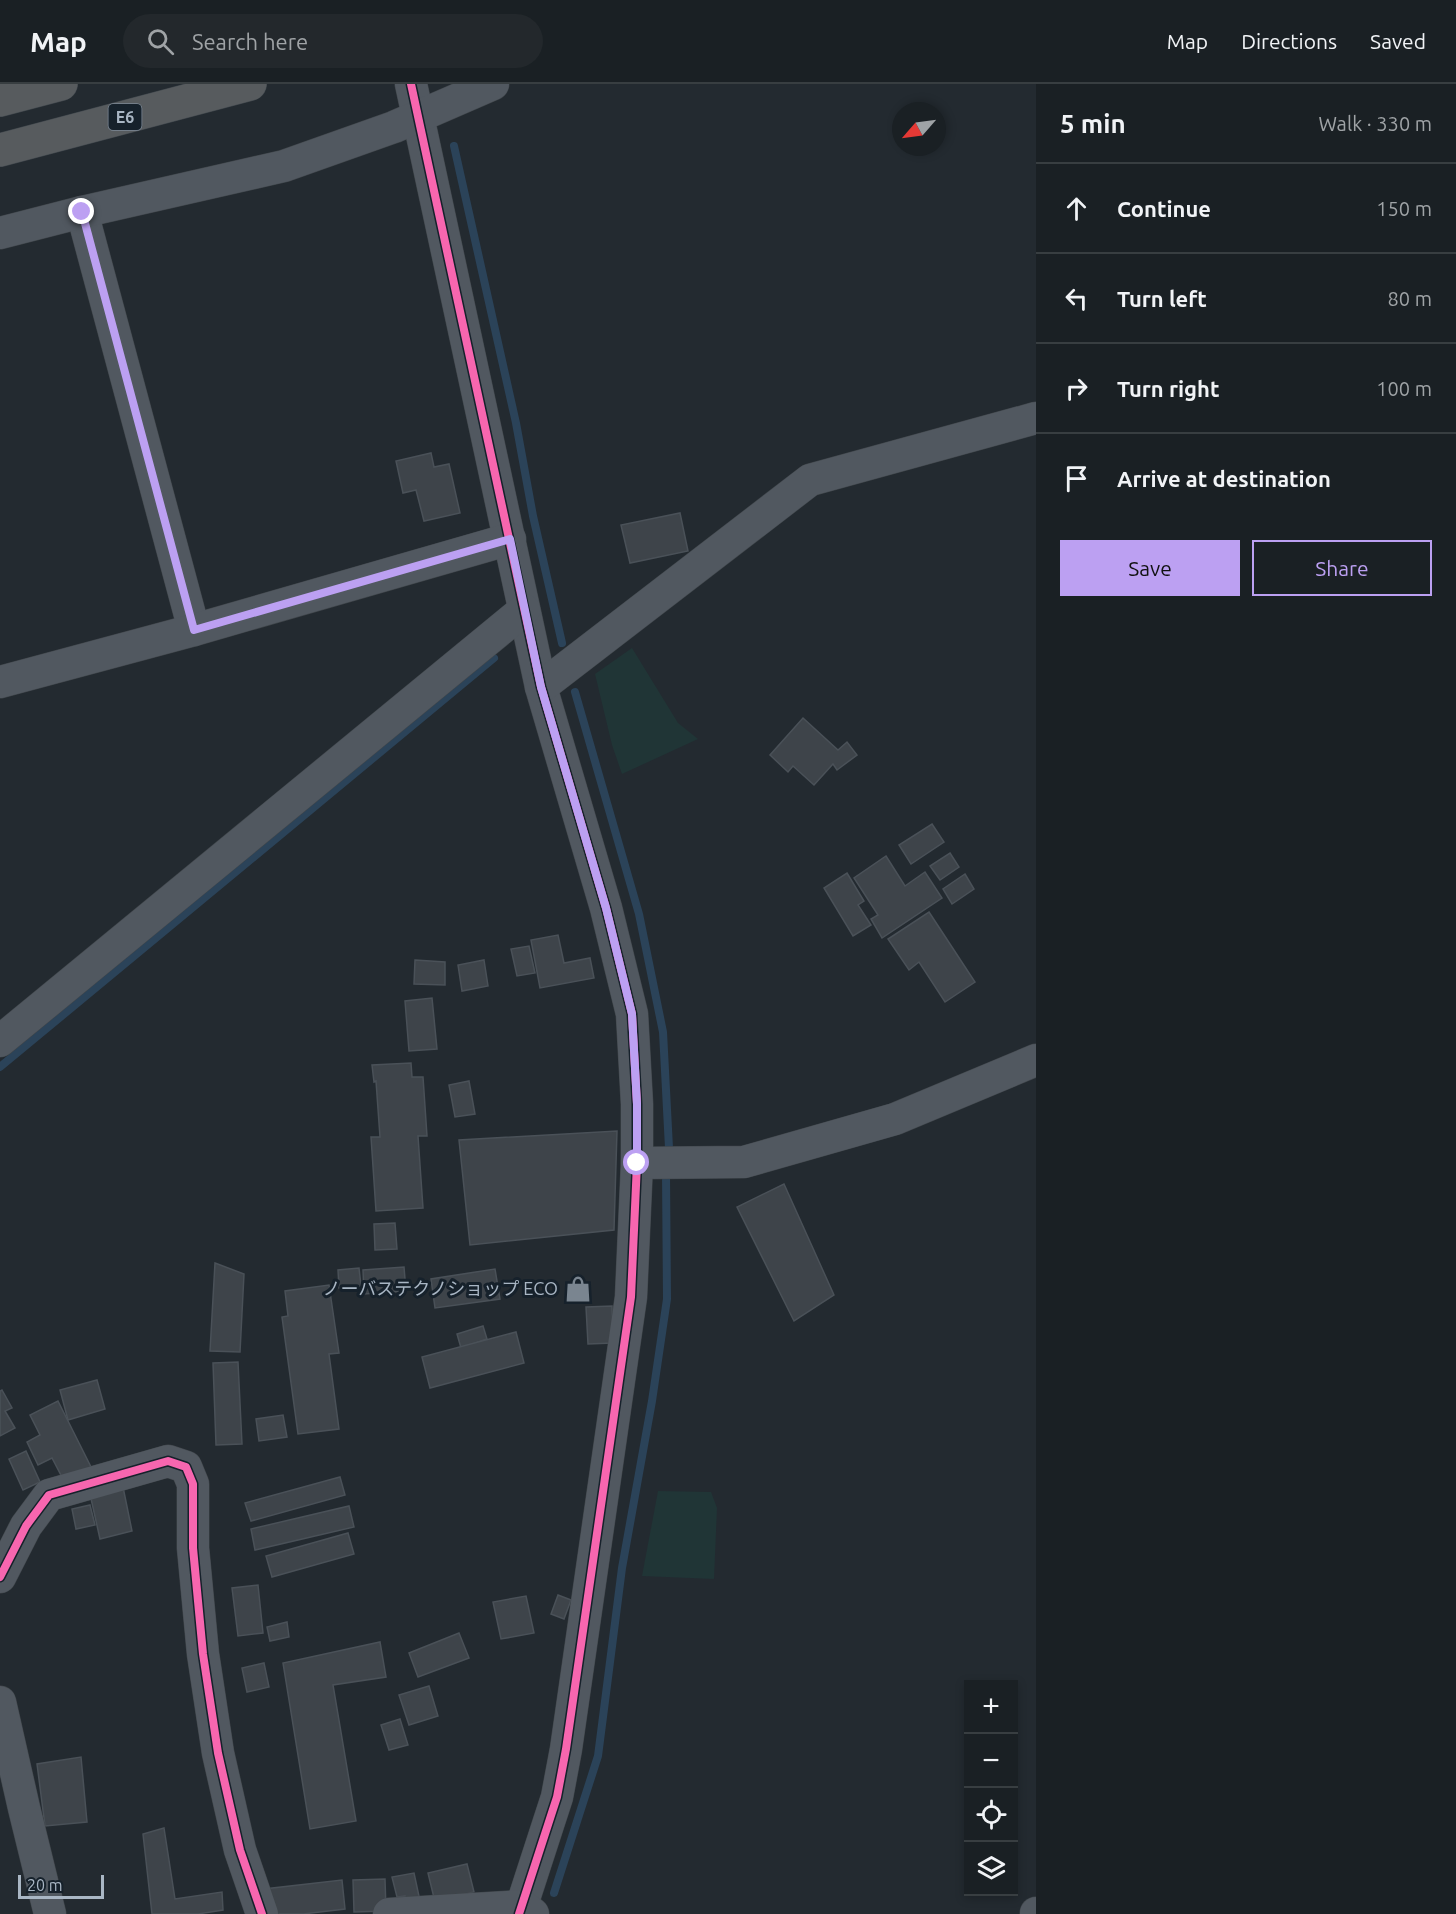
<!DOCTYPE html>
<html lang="en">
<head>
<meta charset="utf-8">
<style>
	body { margin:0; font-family:Ubuntu,"Noto Sans JP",sans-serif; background:#23282c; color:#f1f3f6 }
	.controls { position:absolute; right:18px; bottom:18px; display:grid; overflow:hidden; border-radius:0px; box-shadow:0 3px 9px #0003 }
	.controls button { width:54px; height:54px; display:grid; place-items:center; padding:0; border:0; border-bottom:2px solid #383e41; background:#1a2024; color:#f1f3f6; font:30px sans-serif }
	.compass { position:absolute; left:892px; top:18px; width:54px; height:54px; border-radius:50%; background:#1a2024; box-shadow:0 3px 9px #0003; rotate:242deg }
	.scale { position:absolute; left:18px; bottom:15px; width:86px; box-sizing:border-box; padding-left:6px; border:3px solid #a9b6c4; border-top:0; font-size:16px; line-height:21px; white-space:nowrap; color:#a9b6c4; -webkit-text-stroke:4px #16212b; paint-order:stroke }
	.stop { position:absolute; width:18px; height:18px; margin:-14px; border:4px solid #bca0f2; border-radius:50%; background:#fff }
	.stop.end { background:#bca0f2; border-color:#fff; box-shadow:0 2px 6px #0008 }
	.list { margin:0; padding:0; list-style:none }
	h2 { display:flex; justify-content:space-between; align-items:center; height:78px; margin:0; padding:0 24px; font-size:26px }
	h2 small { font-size:20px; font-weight:400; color:#9fa3a6 }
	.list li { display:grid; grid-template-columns:39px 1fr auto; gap:18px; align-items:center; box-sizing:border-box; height:90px; padding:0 24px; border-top:2px solid #383e41 }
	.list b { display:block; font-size:22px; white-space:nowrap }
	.list em { font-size:20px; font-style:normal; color:#9fa3a6 }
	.actions { display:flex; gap:12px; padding:18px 24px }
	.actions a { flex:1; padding:14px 0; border:2px solid #bca0f2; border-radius:0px; text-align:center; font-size:21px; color:#bca0f2 }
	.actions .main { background:#bca0f2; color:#111 }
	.icon { flex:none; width:33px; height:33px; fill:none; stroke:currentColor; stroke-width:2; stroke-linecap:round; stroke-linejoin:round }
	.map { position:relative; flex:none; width:1036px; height:1830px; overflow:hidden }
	header { display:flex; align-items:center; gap:36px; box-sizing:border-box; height:84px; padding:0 30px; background:#1a2024; border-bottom:2px solid #383e41 }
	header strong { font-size:28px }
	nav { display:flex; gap:33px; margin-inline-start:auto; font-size:21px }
	.search { width:420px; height:54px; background:#23282c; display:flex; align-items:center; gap:15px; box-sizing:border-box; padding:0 21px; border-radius:33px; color:#9fa3a6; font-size:22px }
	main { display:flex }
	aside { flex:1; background:#1a2024 }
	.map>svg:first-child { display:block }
</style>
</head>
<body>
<header>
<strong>Map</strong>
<div class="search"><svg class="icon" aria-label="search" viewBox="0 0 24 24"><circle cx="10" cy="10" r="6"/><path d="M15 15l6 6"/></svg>Search here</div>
<nav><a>Map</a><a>Directions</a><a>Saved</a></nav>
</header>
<main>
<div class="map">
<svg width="1036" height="1830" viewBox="0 0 1036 1830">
	<rect width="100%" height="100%" fill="#232a30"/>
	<g fill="#203536">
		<polygon points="632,564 678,639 698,655 622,690 612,661 595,590"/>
		<polygon points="658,1407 711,1408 717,1424 714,1495 642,1492"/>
	</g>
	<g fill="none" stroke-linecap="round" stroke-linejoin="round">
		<g stroke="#2b4359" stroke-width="8">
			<polyline points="454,62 516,339 533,432 562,559"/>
			<polyline points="0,983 494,574"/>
			<polyline points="554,1809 598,1672 622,1484 652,1317 667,1215 666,1090 669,1064 663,948 639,830 575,608"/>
		</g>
	</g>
	<g fill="#3e444a" stroke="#4a5158" stroke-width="1.5">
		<polygon points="431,369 434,383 449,380 460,429 424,437 416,406 403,409 396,377"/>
		<polygon points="680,429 688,467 630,479 621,441"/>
		<polygon points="803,634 838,666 847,658 857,671 837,686 833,680 814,701 793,682 788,688 770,671"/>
		<polygon points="932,740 944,758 911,780 899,761"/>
		<polygon points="950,769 959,783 940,796 930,782"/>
		<polygon points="886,772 905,802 925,788 942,814 882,854 871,835 878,831 854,794"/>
		<polygon points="847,789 864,817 858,821 871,841 853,852 824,804"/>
		<polygon points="965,790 974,805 952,820 943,805"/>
		<polygon points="929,828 975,898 945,918 919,878 909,886 888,855"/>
		<polygon points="558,851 564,879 590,874 594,894 540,904 531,856"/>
		<polygon points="529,862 535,889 517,892 511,865"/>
		<polygon points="415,876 445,878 445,901 414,900"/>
		<polygon points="484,876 488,902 462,907 458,881"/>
		<polygon points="432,914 437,965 409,967 405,917"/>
		<polygon points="411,979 412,993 423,993 427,1052 418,1052 423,1124 376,1127 371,1053 380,1053 376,997 374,998 372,981"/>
		<polygon points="469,997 475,1030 455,1033 449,1001"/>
		<polygon points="617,1047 614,1146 470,1161 459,1056"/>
		<polygon points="784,1100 834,1211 794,1237 737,1123"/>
		<polygon points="395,1139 397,1165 375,1166 374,1140"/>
		<polygon points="215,1179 244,1190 240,1268 210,1267"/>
		<polygon points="404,1183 406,1207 364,1210 363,1186"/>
		<polygon points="359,1184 361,1202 339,1204 338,1186"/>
		<polygon points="495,1185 500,1215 435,1224 431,1195"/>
		<polygon points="329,1201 339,1269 329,1270 339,1345 298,1350 282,1233 288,1232 285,1207"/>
		<polygon points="612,1222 613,1259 588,1260 586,1223"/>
		<polygon points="483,1242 487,1255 461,1264 457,1250"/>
		<polygon points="516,1248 524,1279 430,1304 422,1273"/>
		<polygon points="238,1278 242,1360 216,1361 213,1279"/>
		<polygon points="97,1296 105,1325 68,1336 60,1306"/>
		<polygon points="2,1306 12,1324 5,1327 15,1344 0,1352 0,1307"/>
		<polygon points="58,1317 91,1383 64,1397 52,1374 38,1381 27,1358 40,1351 30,1331"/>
		<polygon points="283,1331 287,1353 259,1357 256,1335"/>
		<polygon points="26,1367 40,1398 23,1406 9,1375"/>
		<polygon points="340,1393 345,1411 251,1437 245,1419"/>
		<polygon points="123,1403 132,1447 100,1455 90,1410"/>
		<polygon points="90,1421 95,1441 76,1445 72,1425"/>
		<polygon points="349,1422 354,1443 255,1466 251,1445"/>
		<polygon points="348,1449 354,1470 272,1493 266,1472"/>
		<polygon points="258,1501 263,1549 238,1552 232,1504"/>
		<polygon points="558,1511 571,1516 564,1535 551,1530"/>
		<polygon points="526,1512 534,1549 501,1555 493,1518"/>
		<polygon points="287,1538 289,1553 270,1557 267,1543"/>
		<polygon points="459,1549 469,1574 418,1593 409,1569"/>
		<polygon points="380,1558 386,1593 333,1601 356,1737 310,1745 283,1579"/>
		<polygon points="264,1579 269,1603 247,1608 242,1584"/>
		<polygon points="429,1602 438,1632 409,1641 399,1611"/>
		<polygon points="400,1635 408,1661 389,1666 381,1641"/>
		<polygon points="81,1673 87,1738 45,1742 37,1680"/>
		<polygon points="164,1744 175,1815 222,1808 223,1826 198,1830 152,1830 143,1750"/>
		<polygon points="467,1780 474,1808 435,1818 428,1789"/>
		<polygon points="414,1789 420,1817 406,1820 405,1812 397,1813 392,1793"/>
		<polygon points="385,1795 386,1827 354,1828 353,1796"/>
		<polygon points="342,1796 345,1825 303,1830 267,1830 264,1805"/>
	</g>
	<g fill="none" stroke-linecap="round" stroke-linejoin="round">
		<g stroke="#40464b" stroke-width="33">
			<g id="minor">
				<polyline points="411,0 541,603 606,824 632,930 637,1020 637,1079 631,1213 566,1665 557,1713 519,1830"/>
				<polyline points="82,128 194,546"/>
				<polyline points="0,149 82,128 284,82 394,43 493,0"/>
				<polyline points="0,598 194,546 510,455"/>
				<polyline points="541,603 810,396 1036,334"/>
				<polyline points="0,957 524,526"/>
				<polyline points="637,1079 744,1078 895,1035 1036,976"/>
				<polyline points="0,1493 26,1442 49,1411 168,1377 186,1383 193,1400 193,1464 203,1570 218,1669 240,1766 262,1830"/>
				<polyline points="0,1618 24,1724 50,1830"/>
				<polyline points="389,1830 523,1822 533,1830"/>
				<polyline points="1036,1830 1036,1829"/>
			</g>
		</g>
		<g stroke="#3f464c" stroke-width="34">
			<g id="highway">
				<polyline points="0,16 61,0"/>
				<polyline points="0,66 250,0"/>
			</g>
		</g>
		<use href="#minor" stroke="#515860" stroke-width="32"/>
		<use href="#highway" stroke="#575b5e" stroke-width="33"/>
		<g stroke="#16212b" stroke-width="11">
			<g id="cycleway">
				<polyline points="411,0 541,603 606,824 632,930 637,1020 637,1079 631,1213 566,1665 557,1713 519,1830"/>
				<polyline points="0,1493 26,1442 49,1411 168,1377 186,1383 193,1400 193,1464 203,1570 218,1669 240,1766 262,1830"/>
			</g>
		</g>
		<use href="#cycleway" stroke="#f766af" stroke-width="8"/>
	</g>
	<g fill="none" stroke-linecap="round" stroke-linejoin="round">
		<polyline stroke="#bca0f2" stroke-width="8" points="82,128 194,546 510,455 541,603 606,824 632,930 637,1020 637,1079"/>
	</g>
	<defs>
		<g id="shop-bare" transform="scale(2.07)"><path d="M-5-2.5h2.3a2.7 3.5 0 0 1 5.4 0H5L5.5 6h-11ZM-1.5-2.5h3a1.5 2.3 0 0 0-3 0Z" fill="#7a8590" stroke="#16212b" stroke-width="2.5" paint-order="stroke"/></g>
	</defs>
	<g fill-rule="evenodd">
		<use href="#shop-bare" x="578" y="1205"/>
	</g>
	<g text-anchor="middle" stroke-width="6" stroke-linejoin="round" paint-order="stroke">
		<rect fill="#16212b" stroke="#7d8996" stroke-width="1.5" x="108.5" y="20" width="33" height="26" rx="4.5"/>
		<g font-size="16" font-weight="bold" fill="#a9b6c4">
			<text x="125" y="39">E6</text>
		</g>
		<g font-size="18" fill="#a9b6c4" stroke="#16212b" text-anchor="end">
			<text x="558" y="1211">ノーバステクノショップ ECO</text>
		</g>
	</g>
</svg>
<div class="controls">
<button>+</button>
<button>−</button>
<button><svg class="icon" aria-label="locate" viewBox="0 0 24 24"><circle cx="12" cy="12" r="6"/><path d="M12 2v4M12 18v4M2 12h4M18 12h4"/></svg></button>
<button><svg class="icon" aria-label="layers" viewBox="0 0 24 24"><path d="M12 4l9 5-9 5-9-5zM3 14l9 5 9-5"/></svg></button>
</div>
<svg class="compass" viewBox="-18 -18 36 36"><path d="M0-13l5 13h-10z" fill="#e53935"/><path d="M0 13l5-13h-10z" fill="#9fa3a6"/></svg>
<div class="scale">20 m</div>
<div class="stop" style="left:637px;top:1079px"></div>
<div class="stop end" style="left:82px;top:128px"></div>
</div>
<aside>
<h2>5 min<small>Walk · 330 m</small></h2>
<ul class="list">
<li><svg class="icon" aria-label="ahead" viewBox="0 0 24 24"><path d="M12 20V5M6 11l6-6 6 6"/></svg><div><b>Continue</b></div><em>150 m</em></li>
<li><svg class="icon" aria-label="left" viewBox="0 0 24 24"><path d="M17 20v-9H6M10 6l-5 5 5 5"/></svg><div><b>Turn left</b></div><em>80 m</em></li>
<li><svg class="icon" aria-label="right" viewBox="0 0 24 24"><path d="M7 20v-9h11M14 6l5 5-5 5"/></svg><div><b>Turn right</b></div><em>100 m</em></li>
<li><svg class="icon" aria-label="arrive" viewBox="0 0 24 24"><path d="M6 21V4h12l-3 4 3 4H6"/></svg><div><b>Arrive at destination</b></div></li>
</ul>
<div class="actions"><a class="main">Save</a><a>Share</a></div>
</aside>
</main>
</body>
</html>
